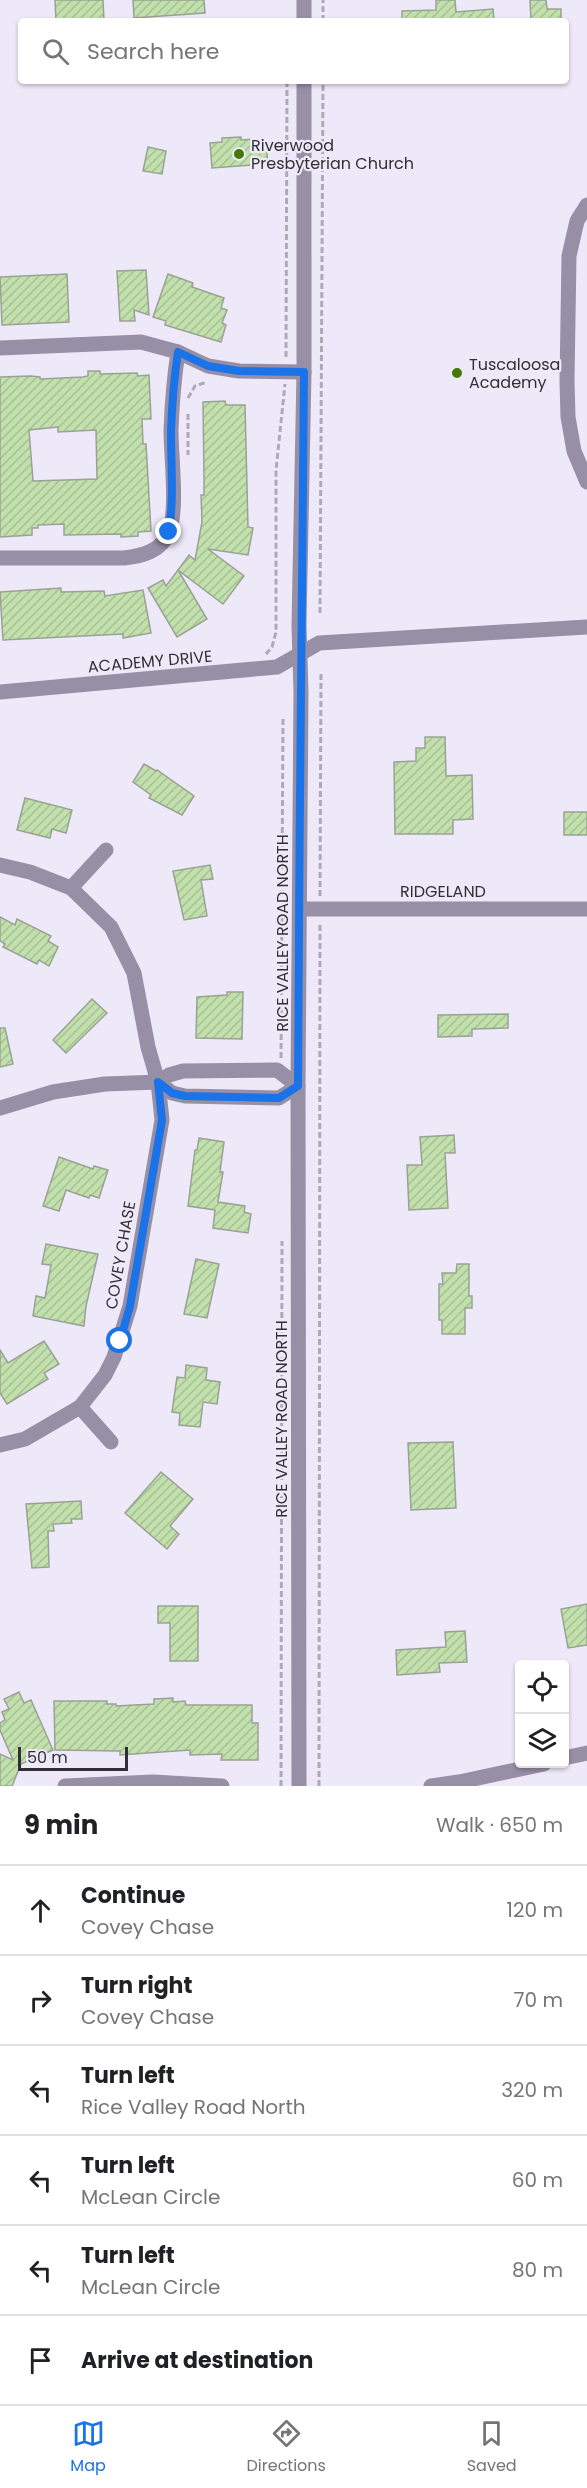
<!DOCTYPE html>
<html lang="en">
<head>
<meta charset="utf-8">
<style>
	body { margin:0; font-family:Poppins,sans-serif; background:#f6f6f6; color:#202124 }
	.controls { position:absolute; right:18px; bottom:18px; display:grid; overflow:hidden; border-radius:6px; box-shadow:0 2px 4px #0004 }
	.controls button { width:54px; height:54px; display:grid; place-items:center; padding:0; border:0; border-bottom:2px solid #e0e0e0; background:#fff; color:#202124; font:30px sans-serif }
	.scale { position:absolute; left:18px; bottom:15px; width:110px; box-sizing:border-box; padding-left:6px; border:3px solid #312f35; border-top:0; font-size:16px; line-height:21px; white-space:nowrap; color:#312f35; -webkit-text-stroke:4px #eee9f8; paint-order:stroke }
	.stop { position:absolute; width:18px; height:18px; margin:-14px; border:4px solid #1a73e8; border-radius:50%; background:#fff }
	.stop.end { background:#1a73e8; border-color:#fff; box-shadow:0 2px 6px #0008 }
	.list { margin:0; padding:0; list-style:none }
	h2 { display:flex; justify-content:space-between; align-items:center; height:78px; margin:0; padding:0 24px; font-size:26px }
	h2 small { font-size:20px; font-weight:400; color:#757577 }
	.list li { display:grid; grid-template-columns:39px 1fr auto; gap:18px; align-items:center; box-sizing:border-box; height:90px; padding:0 24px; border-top:2px solid #e0e0e0 }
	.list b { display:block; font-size:22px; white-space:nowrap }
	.list p { margin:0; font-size:20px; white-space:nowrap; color:#757577 }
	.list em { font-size:20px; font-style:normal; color:#757577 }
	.icon { flex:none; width:33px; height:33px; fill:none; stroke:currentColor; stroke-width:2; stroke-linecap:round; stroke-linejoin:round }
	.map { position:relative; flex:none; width:587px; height:1786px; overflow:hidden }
	.search { position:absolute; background:#fff; box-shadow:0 2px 4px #0004; left:18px; right:18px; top:18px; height:66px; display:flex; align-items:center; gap:15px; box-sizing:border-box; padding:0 21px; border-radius:6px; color:#757577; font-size:22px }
	.sheet { height:618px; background:#fff }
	nav { display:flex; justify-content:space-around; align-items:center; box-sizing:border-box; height:84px; border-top:2px solid #e0e0e0; background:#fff; font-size:16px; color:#757577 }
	nav a { display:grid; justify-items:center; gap:3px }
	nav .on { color:#1a73e8 }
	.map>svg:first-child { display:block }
</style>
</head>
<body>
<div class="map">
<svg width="587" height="1786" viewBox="0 0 587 1786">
	<defs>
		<pattern id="building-hatch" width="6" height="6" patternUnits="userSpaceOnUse" patternTransform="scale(1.5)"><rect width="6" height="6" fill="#c1e0ac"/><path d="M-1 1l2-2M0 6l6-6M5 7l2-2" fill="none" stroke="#a6c095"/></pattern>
	</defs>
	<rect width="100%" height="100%" fill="#eee9f8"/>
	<g fill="url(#building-hatch)" stroke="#9aa295" stroke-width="1.5" fill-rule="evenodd">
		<polygon points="55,0 103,0 104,21 56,21"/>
		<polygon points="133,0 204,0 205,13 134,18"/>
		<polygon points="436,0 455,0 456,12 493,9 494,21 402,21 402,11 436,10"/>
		<polygon points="530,0 546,0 547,9 561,9 561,21 531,21"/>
		<polygon points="241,137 241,140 254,139 254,144 266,144 268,164 212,168 210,143 222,142 222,138"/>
		<polygon points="148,147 166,151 162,174 143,171"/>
		<polygon points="146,270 149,315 134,310 135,321 120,321 117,271"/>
		<polygon points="67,274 69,322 2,325 0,277"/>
		<polygon points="168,274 193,283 192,287 224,298 221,308 227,310 222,323 226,325 221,342 165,325 166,321 153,317"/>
		<path d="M88,371H100V374L137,373L138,376L149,375L151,419H142L143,444H146L151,531L138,532V536L121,537V534L64,535V524L38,525V528H32V535L0,537V377L31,376L40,377V379L83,377L88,376ZM58,427V432L96,430L97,479L33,481L29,430Z"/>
		<polygon points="225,401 226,405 245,405 248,527 253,528 248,555 208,549 244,576 223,604 178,570 189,555 195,560 202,522 201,495 204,495 204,477 203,402"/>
		<polygon points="178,570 207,619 177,637 148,588 163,580 166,586"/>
		<polygon points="61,588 61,592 104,591 105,596 143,590 151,633 123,638 123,634 3,640 0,592"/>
		<polygon points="425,737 445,737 446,776 472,775 473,819 453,820 453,834 395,834 394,762 416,761 416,748 425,748"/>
		<polygon points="144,764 156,771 157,770 194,796 182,815 149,798 151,795 133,782"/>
		<polygon points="25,798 72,810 66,833 52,829 50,838 17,830"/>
		<rect x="564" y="812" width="23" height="23"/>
		<polygon points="210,865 213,879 201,880 207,916 184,920 173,871"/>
		<polygon points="0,917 15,925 17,919 51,936 48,941 58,947 49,966 39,960 37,964 3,947 5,944 0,941"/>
		<polygon points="227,992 243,992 242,1039 196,1038 197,997 227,995"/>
		<polygon points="92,999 107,1013 66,1053 53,1040"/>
		<polygon points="508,1014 508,1028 472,1029 472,1036 438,1037 438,1015"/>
		<polygon points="0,1028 5,1028 13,1064 0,1067"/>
		<polygon points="454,1135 455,1153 445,1153 448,1208 409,1210 407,1165 422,1165 420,1137"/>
		<polygon points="199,1138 224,1142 220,1172 223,1172 218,1202 245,1206 244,1212 251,1214 248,1233 213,1228 215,1210 188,1206 195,1150 197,1150"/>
		<polygon points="59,1157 93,1169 94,1166 108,1170 99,1198 90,1195 89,1198 66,1190 59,1211 43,1206"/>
		<polygon points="46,1244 98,1254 86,1306 84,1326 33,1316 36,1296 45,1298 51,1265 42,1264"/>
		<polygon points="196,1259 219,1264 207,1318 184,1314"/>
		<polygon points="457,1264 469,1264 469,1296 472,1296 472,1308 465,1308 465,1334 442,1334 442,1320 439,1320 439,1284 443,1284 442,1273 456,1273"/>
		<polygon points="44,1341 59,1364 44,1373 48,1379 7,1404 0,1393 0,1350 8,1363"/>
		<polygon points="186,1365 207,1368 206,1380 220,1382 217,1404 203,1402 200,1427 179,1425 180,1413 172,1412 177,1377 185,1378"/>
		<polygon points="453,1442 456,1508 411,1510 408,1443"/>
		<polygon points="161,1472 193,1499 170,1526 179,1534 167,1549 125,1513"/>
		<polygon points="81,1501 82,1519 71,1519 72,1523 53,1524 54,1531 48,1531 49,1567 32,1568 26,1504"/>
		<polygon points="587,1604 587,1645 568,1648 561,1609"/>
		<polygon points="158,1606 198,1606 198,1661 170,1661 170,1623 158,1623"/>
		<polygon points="465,1631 467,1662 439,1663 440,1672 397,1675 396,1650 446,1647 445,1632"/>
		<polygon points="19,1692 24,1703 31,1700 53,1750 21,1764 12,1786 0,1786 0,1754 13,1760 0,1730 0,1723 5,1720 2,1712 9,1709 4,1699"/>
		<polygon points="173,1698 173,1702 185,1701 186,1705 252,1705 252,1723 258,1723 258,1760 221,1760 222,1754 190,1755 190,1750 120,1755 120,1751 55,1750 54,1701 107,1701 107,1704 116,1704 116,1706 154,1704 154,1699"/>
	</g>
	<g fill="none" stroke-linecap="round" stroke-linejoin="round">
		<g stroke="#ada9b5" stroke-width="3" stroke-dasharray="6 3" stroke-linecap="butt">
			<polyline points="323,21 323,0"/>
			<polyline points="286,357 287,81"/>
			<polyline points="188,398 195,386 207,382"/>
			<polyline points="188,414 188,455"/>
			<polyline points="320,613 323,81"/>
			<polyline points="266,654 272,647 276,632 276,470 285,384"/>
			<polyline points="320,896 321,672"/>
			<polyline points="281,1058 283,718"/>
			<polyline points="281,1786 282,1241"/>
			<polyline points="319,1786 320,924"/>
		</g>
		<g stroke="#978fa6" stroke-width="15">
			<polyline points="304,21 304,0"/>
			<polyline points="587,205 577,221 569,256 567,381 568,417 574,451 587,482"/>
			<path d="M0,348L141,342L178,352C174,378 172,404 171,430C171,457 178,509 169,532C162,551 142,556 124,558H0"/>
			<polyline points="178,352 208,366 239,371 304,372"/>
			<polyline points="0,692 277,667 319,643 587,627"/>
			<polyline points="0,865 30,872 71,888 111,927 134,973 148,1047 158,1082 162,1120 130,1306 114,1357 105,1375 80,1407 25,1439 0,1445"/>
			<polyline points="71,888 106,850"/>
			<polyline points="300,909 587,909"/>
			<polyline points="0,1108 53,1092 105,1084 158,1082 169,1075 183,1071 277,1070 298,1086 279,1098 185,1096 172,1093 158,1082"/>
			<polyline points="80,1407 111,1442"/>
			<polyline points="564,1758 587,1753"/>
			<polyline points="65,1786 153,1782 222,1786"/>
			<polyline points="299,1786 298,1086 301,692 299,626 304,372 304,81"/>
			<polyline points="431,1786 459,1782 544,1764"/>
		</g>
	</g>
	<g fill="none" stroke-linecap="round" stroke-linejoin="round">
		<path stroke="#1a73e8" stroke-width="8" d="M120,1341L130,1306L162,1120L158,1082L172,1093L185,1096L279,1098L298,1086C300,848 300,610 304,372L239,371L208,366L178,352C174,378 172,404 171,431C171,465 174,498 169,532"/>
	</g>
	<g fill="#457905" stroke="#eee9f8" stroke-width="2">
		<circle cx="239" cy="154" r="6"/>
		<circle cx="457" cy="373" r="6"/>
	</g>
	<g text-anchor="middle" stroke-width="4.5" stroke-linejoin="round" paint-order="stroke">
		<g font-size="16" fill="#312f35" stroke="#eee9f8" text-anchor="start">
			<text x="251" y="151">Riverwood<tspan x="251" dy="18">Presbyterian Church</tspan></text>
			<text x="469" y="370">Tuscaloosa<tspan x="469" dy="18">Academy</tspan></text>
		</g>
		<g font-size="16" fill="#312f35" stroke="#eee9f8">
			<text transform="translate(150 661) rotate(-5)" y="6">ACADEMY DRIVE</text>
			<text x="443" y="897">RIDGELAND</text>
			<text transform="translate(282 933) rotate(-90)" y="6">RICE VALLEY ROAD NORTH</text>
			<text transform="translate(120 1255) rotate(-80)" y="6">COVEY CHASE</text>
			<text transform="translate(281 1419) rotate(-90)" y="6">RICE VALLEY ROAD NORTH</text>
		</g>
	</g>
</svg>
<div class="controls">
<button><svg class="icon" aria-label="locate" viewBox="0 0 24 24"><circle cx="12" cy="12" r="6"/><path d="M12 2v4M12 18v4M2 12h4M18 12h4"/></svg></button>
<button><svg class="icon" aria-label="layers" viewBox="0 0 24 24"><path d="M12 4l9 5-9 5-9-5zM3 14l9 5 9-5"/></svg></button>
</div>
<div class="scale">50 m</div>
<div class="stop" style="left:120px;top:1341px"></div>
<div class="stop end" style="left:169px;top:532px"></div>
<div class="search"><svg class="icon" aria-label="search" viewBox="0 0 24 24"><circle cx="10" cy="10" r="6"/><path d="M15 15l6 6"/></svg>Search here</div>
</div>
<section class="sheet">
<h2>9 min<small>Walk · 650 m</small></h2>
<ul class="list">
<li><svg class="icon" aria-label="ahead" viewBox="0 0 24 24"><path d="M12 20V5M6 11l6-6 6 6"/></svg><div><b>Continue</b><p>Covey Chase</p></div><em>120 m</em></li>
<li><svg class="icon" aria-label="right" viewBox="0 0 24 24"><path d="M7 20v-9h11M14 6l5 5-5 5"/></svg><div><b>Turn right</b><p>Covey Chase</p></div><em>70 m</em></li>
<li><svg class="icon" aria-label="left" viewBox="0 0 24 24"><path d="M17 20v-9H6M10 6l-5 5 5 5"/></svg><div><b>Turn left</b><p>Rice Valley Road North</p></div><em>320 m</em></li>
<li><svg class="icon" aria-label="left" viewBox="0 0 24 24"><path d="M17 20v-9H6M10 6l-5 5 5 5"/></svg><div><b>Turn left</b><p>McLean Circle</p></div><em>60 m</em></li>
<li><svg class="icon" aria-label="left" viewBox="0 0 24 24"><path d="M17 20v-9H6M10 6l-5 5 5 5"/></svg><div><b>Turn left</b><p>McLean Circle</p></div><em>80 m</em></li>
<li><svg class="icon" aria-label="arrive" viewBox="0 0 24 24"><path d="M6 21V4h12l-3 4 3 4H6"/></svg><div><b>Arrive at destination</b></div></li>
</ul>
</section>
<nav>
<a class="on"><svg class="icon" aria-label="map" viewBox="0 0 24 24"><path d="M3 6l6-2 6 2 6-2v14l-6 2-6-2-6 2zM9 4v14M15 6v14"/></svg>Map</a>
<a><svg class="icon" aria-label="directions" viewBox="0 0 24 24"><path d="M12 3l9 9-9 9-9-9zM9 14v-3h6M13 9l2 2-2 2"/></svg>Directions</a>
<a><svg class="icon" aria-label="saved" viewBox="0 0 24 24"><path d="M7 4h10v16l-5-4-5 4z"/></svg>Saved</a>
</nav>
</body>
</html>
